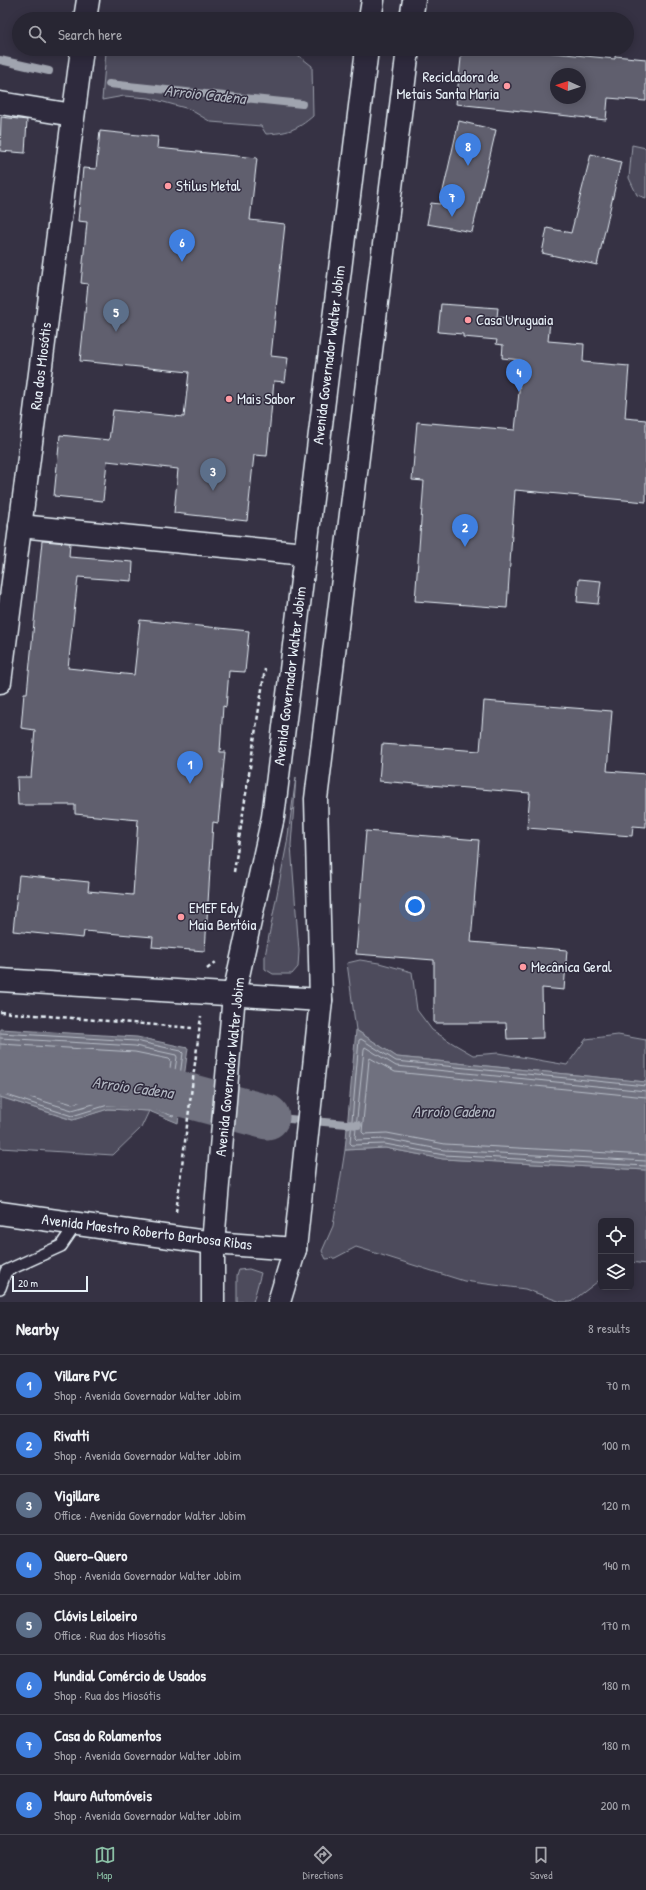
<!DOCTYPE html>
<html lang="en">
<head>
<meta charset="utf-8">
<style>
	body { margin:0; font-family:"Patrick Hand",sans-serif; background:#302e3b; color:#f1f3f6 }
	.controls { position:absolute; right:12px; bottom:12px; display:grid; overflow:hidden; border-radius:6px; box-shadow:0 2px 10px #0003 }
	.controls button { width:36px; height:36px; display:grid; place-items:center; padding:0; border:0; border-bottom:1px solid #44434e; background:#282633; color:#f1f3f6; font:20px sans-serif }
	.compass { position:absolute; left:550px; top:68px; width:36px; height:36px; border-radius:50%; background:#282633; box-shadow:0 2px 10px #0003; rotate:273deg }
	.scale { position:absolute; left:12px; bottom:10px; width:76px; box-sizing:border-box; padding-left:4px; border:2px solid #e8f1f8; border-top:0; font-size:11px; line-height:14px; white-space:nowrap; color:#e8f1f8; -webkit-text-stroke:3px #2f2a3d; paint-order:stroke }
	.you { position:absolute; left:415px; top:906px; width:14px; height:14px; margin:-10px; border:3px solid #fff; border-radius:50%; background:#1a73e8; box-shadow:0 0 0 6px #1a73e833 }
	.badge { display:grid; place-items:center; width:26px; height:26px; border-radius:50%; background:#8abfa5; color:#fff; font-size:13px; font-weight:700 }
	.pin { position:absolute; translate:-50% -33px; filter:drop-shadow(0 1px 2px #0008) }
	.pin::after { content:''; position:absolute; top:21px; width:14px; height:12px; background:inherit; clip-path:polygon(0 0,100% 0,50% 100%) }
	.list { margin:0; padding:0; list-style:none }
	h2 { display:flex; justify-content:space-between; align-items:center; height:52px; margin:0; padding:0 16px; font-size:17px }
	h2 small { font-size:13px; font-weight:400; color:#a5a5ac }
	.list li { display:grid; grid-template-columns:26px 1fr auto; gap:12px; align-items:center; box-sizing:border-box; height:60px; padding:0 16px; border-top:1px solid #44434e }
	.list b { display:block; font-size:15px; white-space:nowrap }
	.list p { margin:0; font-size:13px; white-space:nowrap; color:#a5a5ac }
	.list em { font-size:13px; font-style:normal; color:#a5a5ac }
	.icon { flex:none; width:22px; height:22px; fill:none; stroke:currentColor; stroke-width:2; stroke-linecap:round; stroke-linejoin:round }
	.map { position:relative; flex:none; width:646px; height:1302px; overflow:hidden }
	.search { position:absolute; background:#282633; box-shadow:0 2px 10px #0003; left:12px; right:12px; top:12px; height:44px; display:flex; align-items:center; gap:10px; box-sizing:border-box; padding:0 14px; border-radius:22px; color:#a5a5ac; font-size:15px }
	.sheet { height:532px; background:#282633 }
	nav { display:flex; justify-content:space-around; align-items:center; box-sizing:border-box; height:56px; border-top:1px solid #44434e; background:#282633; font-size:11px; color:#a5a5ac }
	nav a { display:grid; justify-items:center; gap:2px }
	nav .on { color:#8abfa5 }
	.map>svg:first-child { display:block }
</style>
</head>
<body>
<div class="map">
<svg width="646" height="1302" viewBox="0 0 646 1302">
	<rect width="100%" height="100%" fill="#363244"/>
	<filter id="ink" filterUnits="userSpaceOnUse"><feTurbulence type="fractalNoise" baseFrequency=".025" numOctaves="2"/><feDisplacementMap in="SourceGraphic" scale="8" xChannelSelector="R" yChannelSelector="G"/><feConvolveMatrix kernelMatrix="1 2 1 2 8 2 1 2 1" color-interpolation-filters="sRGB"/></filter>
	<g filter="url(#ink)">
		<g fill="#4d4b5c" stroke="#9a9eaa">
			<path d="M130,49H209L298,55L312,66L313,116C297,130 287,133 266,134L261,126L211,122L189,109L149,98L124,96L102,100L106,52Z"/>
			<polygon points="632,145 646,148 646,198 637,195 629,178"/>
			<polygon points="296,777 291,845 299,951 298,967 292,974 273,974 265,969 265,956 287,843"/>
			<polygon points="360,960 379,963 412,972 417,1010 432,1030 454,1044 473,1055 498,1053 567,1065 586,1039 618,1035 646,1040 646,1082 397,1057 356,1030 347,963"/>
			<polygon points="0,1097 72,1120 108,1109 149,1111 141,1128 113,1155 0,1148"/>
			<polygon points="385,1148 443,1159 646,1170 646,1264 631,1262 631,1221 601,1221 601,1279 571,1302 561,1302 525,1289 464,1281 356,1247 335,1258 326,1259 322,1251 333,1226 345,1150"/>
			<polygon points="249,1269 261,1273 253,1302 237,1302 237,1276 239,1270"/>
		</g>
		<g fill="#70717f" stroke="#a0a4af">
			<polygon points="0,1029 137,1037 188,1048 178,1123 149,1111 108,1109 73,1120 0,1097"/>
			<polygon points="356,1030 397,1057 646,1082 646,1170 443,1159 385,1148 345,1150"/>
		</g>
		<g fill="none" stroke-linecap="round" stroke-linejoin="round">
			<g stroke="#b8bec8" stroke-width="1">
				<polyline points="0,1033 136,1041 181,1051 183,1053 175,1114 173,1116 149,1107 108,1105 72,1116 0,1093"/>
				<polyline points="0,1038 135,1046 176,1055 177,1057 169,1109 149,1102 108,1100 72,1110 0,1088"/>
				<polyline points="0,1044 135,1052 169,1059 171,1061 166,1099 164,1101 150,1096 107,1094 72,1104 0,1082"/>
				<polyline points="646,1086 396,1061 361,1039 359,1040 350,1143 352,1145 385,1144 444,1155 646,1166"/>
				<polyline points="646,1091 396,1066 365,1047 364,1049 355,1138 357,1140 386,1139 444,1150 646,1161"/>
				<polyline points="646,1097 395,1072 370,1058 369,1060 362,1132 364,1134 387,1133 445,1144 646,1155"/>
			</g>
			<g stroke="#a0a4af" stroke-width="8">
				<polyline points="0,60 49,71"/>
				<polyline points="109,84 302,104"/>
				<polyline points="267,1117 358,1125"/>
			</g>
			<polyline stroke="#70717f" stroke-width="45" points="0,1072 155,1087 267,1117"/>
		</g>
		<g fill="#605e6e" stroke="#e8f1f8" fill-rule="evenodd">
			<path d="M462,49H515L615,59V56L646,59V101L608,98L606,120L456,104ZM556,74H580V98H556Z"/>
			<polygon points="1,117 27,120 25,153 0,151"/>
			<polygon points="459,121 496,130 472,232 427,224 431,203 440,204"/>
			<polygon points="100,131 158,137 157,148 257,158 250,220 285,224 271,356 288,358 285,382 274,381 267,456 254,455 247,521 174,513 178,469 107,461 103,501 54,496 60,435 109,440 113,410 184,417 189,372 80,361 88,284 81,283 87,222 78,221 83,168 96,169"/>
			<polygon points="591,154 621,162 597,265 542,253 547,228 571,233"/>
			<polygon points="441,304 498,308 497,317 550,321 548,341 584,344 583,362 629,366 625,418 646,420 646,502 515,490 507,608 415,601 424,481 412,480 417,422 515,430 519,392 521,360 502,358 503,345 496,344 497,340 463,337 463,334 438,332"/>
			<polygon points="42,541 70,543 69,557 133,562 132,581 78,577 68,668 134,675 140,620 249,631 245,672 229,671 226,707 223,706 220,752 225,752 218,823 213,822 205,951 152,947 153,937 84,931 83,938 13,931 19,875 89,882 88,891 133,895 138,820 75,814 75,805 18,805 17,777 31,777 35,730 21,728 24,693 27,693"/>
			<polygon points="579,579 601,581 598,604 577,602"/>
			<polygon points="484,701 612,711 607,771 646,774 646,827 633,826 632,836 527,828 530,793 379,781 382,744 480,751"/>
			<polygon points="366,831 479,840 471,942 567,950 564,990 542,988 543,1038 507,1039 506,1023 434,1023 434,960 356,954"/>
		</g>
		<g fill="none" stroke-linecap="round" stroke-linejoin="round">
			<g stroke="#e8f1f8" stroke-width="14">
				<polyline id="lane" points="0,1288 6,1271 61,1246 76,1224"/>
			</g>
			<g stroke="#e8f1f8" stroke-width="25">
				<g id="street">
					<polyline points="85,19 88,0"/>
					<polyline points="0,103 73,115"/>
					<polyline points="20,526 305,554"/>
					<polyline points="0,682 82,49"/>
				</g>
			</g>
			<g stroke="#e8f1f8" stroke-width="25">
				<g id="secondary">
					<polyline points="370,19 373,0"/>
					<polyline points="411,19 414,0"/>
					<polyline points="0,980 321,1000"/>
					<polyline points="0,1213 213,1243 295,1249"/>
					<polyline points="213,1302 213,1243 234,994 273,817 367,49"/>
					<polyline points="279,1302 295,1249 321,1000 316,799 408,49"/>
				</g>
			</g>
			<g stroke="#e8f1f8" stroke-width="2.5" stroke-dasharray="4 3" stroke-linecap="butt">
				<polyline points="234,872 265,669"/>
				<polyline points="207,969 216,962"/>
				<polyline points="0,1012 192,1028"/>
				<polyline points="176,1212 201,1016"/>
			</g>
			<use href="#lane" stroke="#2f2a3d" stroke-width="11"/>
			<use href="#street" stroke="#2f2a3d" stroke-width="22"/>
			<use href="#secondary" stroke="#2f2a3d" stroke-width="22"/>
		</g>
	</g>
	<g fill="#ff9aa2" stroke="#2f2a3d" stroke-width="1.5">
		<circle cx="507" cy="86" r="4"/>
		<circle cx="168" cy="186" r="4"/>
		<circle cx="468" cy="320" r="4"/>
		<circle cx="229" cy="399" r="4"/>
		<circle cx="181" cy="917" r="4"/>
		<circle cx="523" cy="967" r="4"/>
	</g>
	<g text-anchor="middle" stroke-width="3" stroke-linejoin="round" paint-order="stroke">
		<g font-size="15" fill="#e8f1f8" stroke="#2f2a3d" text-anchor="start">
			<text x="499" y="82" text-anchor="end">Recicladora de<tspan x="499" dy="17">Metais Santa Maria</tspan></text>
			<text x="176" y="191">Stilus Metal</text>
			<text x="476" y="325">Casa Uruguaia</text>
			<text x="237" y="404">Mais Sabor</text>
			<text x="189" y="913">EMEF Edy<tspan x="189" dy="17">Maia Bertóia</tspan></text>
			<text x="531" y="972">Mecânica Geral</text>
		</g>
		<g font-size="15" fill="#e8f1f8" stroke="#2f2a3d">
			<text transform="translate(329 355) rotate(-83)" y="5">Avenida Governador Walter Jobim</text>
			<text transform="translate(41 366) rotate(-83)" y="5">Rua dos Miosótis</text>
			<text transform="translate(290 676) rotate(-83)" y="5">Avenida Governador Walter Jobim</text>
			<text transform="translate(230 1067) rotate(-84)" y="5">Avenida Governador Walter Jobim</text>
			<text transform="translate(147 1232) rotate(7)" y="5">Avenida Maestro Roberto Barbosa Ribas</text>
		</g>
		<g font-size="16" font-style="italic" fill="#b2b7c2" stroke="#2f2a3d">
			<text transform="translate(205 94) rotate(6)" y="6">Arroio Cadena</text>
			<text transform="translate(133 1087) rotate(8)" y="6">Arroio Cadena</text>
			<text x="453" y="1117">Arroio Cadena</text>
		</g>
	</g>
</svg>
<div class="controls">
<button><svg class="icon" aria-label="locate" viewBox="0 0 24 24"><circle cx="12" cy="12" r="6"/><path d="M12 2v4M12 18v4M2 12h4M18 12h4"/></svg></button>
<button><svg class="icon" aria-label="layers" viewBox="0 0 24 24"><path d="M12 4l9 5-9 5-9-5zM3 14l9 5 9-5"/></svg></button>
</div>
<svg class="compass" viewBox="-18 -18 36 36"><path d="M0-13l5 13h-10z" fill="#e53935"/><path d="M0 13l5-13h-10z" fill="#a5a5ac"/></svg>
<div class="scale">20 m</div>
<div class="you"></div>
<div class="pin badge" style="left:190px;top:784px;background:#3f7fe0">1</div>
<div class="pin badge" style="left:465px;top:547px;background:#3f7fe0">2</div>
<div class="pin badge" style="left:213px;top:491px;background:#5c6f8a">3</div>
<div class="pin badge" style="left:519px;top:392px;background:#3f7fe0">4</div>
<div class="pin badge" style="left:116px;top:332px;background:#5c6f8a">5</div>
<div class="pin badge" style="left:182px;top:262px;background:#3f7fe0">6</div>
<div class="pin badge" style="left:452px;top:217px;background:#3f7fe0">7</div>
<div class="pin badge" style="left:468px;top:166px;background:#3f7fe0">8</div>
<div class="search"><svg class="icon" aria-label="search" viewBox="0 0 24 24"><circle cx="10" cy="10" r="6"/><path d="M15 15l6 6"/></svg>Search here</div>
</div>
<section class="sheet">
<h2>Nearby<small>8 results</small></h2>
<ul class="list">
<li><span class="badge" style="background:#3f7fe0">1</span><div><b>Villare PVC</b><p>Shop · Avenida Governador Walter Jobim</p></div><em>70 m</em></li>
<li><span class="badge" style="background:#3f7fe0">2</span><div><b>Rivatti</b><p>Shop · Avenida Governador Walter Jobim</p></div><em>100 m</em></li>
<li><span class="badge" style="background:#5c6f8a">3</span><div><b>Vigillare</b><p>Office · Avenida Governador Walter Jobim</p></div><em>120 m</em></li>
<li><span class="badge" style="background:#3f7fe0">4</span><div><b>Quero-Quero</b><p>Shop · Avenida Governador Walter Jobim</p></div><em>140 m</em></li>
<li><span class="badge" style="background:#5c6f8a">5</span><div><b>Clóvis Leiloeiro</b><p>Office · Rua dos Miosótis</p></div><em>170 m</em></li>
<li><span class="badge" style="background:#3f7fe0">6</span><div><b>Mundial Comércio de Usados</b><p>Shop · Rua dos Miosótis</p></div><em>180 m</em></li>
<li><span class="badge" style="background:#3f7fe0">7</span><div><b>Casa do Rolamentos</b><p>Shop · Avenida Governador Walter Jobim</p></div><em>180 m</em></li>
<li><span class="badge" style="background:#3f7fe0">8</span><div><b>Mauro Automóveis</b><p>Shop · Avenida Governador Walter Jobim</p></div><em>200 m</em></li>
</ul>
</section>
<nav>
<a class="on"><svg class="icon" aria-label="map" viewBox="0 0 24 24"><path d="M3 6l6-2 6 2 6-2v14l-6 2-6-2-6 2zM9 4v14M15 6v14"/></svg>Map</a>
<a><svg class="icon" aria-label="directions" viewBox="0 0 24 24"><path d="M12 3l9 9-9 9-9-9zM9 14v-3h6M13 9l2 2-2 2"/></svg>Directions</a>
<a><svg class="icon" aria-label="saved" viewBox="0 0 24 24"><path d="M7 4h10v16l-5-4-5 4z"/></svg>Saved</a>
</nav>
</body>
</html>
